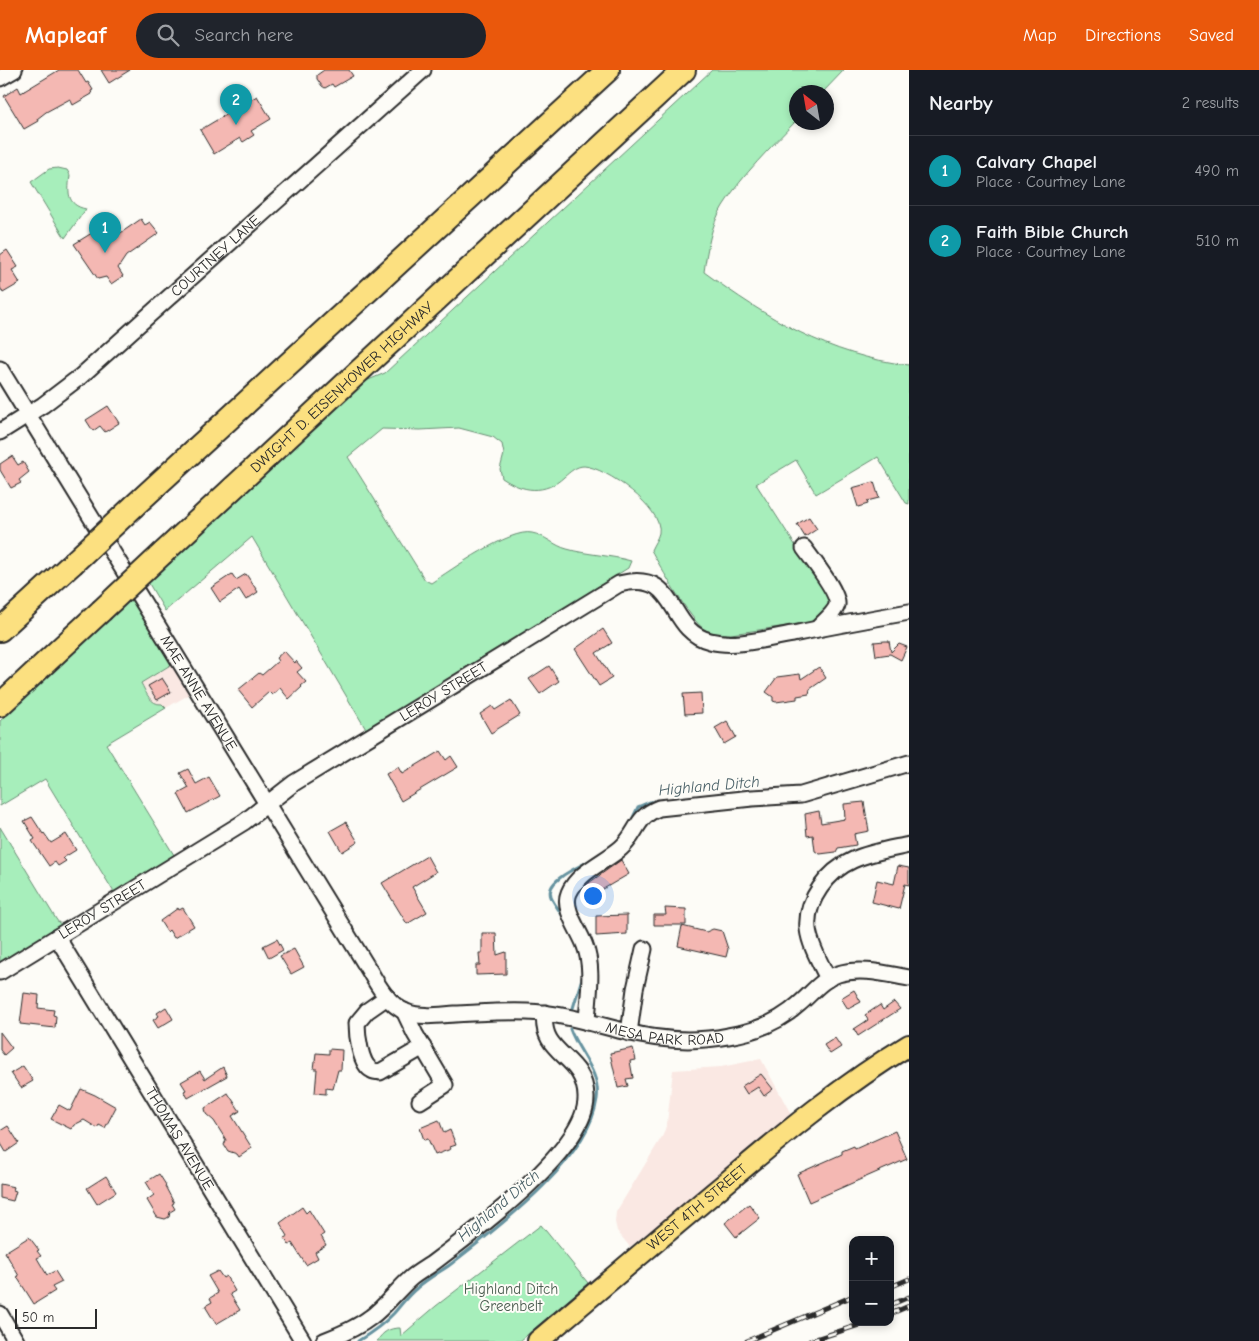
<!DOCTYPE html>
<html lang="en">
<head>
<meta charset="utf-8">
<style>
	body { margin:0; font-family:"Comic Neue",sans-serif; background:#20242c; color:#f1f3f6 }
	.controls { position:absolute; right:15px; bottom:15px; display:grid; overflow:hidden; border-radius:10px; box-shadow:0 2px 8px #0003 }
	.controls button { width:45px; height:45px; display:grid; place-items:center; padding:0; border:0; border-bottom:1px solid #363941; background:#171b24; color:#f1f3f6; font:25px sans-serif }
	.compass { position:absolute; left:789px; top:15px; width:45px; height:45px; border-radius:50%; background:#171b24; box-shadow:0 2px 8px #0003; rotate:329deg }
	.scale { position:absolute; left:15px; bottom:12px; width:82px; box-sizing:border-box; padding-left:5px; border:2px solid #2b2b2b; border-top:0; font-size:14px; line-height:18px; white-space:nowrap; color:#2b2b2b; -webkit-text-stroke:4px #fdfcf7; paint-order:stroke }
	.you { position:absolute; left:592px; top:825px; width:18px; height:18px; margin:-12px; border:4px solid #fff; border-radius:50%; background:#1a73e8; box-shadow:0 0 0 8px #1a73e833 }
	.badge { display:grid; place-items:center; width:32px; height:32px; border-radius:50%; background:#ea580c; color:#fff; font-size:16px; font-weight:700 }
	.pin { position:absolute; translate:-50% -41px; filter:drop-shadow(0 1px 2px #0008) }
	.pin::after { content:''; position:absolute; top:26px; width:18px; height:15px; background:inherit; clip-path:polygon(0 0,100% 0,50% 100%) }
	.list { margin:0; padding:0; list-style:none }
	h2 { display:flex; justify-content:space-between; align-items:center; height:65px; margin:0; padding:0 20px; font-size:21px }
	h2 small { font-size:16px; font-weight:400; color:#9ea1a6 }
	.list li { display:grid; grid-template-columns:32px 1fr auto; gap:15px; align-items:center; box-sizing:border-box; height:70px; padding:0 20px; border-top:1px solid #363941 }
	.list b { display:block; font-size:19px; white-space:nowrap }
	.list p { margin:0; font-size:16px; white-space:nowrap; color:#9ea1a6 }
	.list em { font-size:16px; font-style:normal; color:#9ea1a6 }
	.icon { flex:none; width:28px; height:28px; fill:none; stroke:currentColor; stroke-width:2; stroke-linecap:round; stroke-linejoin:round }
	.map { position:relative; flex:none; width:909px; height:1271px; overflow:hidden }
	header { display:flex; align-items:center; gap:30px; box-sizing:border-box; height:70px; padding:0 25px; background:#ea580c; color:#fff }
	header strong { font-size:24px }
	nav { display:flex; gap:28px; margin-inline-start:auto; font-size:18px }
	.search { width:350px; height:45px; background:#20242c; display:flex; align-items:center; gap:12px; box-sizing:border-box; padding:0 18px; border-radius:28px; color:#9ea1a6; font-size:19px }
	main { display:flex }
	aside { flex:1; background:#171b24 }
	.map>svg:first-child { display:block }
</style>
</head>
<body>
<header>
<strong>Mapleaf</strong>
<div class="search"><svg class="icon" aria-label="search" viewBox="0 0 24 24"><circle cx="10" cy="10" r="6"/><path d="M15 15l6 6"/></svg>Search here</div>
<nav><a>Map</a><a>Directions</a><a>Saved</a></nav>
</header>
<main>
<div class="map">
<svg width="909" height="1271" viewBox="0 0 909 1271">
	<rect width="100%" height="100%" fill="#fdfcf7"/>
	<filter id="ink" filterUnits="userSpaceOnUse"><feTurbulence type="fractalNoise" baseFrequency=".02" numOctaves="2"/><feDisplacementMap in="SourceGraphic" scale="10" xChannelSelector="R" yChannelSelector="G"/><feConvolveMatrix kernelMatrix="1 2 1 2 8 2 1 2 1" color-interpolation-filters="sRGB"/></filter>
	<g filter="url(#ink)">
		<g fill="#fae8e3">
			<polygon points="172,594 190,624 166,638 162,634 158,634 152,631 141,613"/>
			<polygon points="761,989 792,1046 630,1177 617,1161 615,1152 616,1142 663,1065 667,1053 673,1000 721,997"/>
		</g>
		<g fill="#a7eebb" stroke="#698c73">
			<path d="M712,0H844L823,22H796V51C771,77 743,104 723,136C711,155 707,180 704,202C767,248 829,286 909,295V434L906,433L878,387L816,424L796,390L756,414L842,548L731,564C722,563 711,564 704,559C690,550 660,496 651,480C653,475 658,468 659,463C664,438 605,397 584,396C576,396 570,402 564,407C545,425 523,422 502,408L500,399L504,384L502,374L493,367L459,358L420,360L382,359L348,387L425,510L431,513C451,500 510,458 532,463C544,465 555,476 567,479C588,485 610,485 631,491L628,498L367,661L252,467L165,541L148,512L366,311L385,303Z"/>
			<path d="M58,98L67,100L70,105C68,121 66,135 86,139L65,168L31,112L49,99Z"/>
			<path d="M131,528L172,594L141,613C146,622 150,635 162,634L166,638L106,674L174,785L115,824L45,709L0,736V651Z"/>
			<polygon points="0,757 56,849 59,853 66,854 0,894"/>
			<path d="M541,1155L588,1213L520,1271H377C383,1262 389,1258 400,1258L401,1266L436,1236Z"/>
		</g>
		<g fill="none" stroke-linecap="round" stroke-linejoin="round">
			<g stroke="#6693a0" stroke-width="3">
				<polyline points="629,756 638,737 650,732 664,730"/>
				<path d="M564,848C560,841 554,834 551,827C544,810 581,796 591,790"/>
				<polyline points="573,938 583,905"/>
				<path d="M358,1271C371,1263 383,1255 394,1243C401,1235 408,1225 417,1218C427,1209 440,1202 451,1194C497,1158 589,1090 597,1029C601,1002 578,982 570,959"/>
			</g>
		</g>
		<g fill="#f4b8b3" stroke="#2b2b2b">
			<polygon points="59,0 78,0 86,13 88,12 93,20 91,21 92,24 73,35 70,29 46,42 37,49 38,51 24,59 4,26 18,17 21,23"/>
			<polygon points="101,0 130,0 109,13"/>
			<polygon points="324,0 349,0 353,6 334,17 332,14 325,18 322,16 317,9 317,5"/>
			<polygon points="257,26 271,49 251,61 254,65 243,72 240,68 214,84 200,60"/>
			<polygon points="141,149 145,155 150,152 159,163 126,186 118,198 123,206 111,214 106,207 98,209 74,174 100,158 109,171"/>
			<polygon points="7,180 18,197 12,200 20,213 3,223 0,217 0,185"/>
			<polygon points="108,336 119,353 105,362 100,356 93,361 86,350"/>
			<polygon points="12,386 18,395 23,392 29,402 19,410 21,413 11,418 0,400 0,394"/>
			<polygon points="874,412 879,428 867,431 868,434 858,437 852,418"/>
			<polygon points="809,447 817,459 805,467 797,454"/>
			<polygon points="232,504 236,510 246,504 258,522 246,530 239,519 220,532 211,518"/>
			<polygon points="603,559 612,573 596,583 612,608 599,616 575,579"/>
			<polygon points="885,571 889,571 891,582 899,574 907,577 901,590 890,584 876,586 874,572"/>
			<polygon points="284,581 295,593 296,591 302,598 297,602 306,612 301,616 302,617 289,629 280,618 272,625 269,622 252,637 238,620 259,603 262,605 278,591 276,588"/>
			<polygon points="549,596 559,611 540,624 529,609"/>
			<polygon points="819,597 826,608 810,619 809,624 797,626 797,629 776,632 773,631 773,627 766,622 777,607 800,604 801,609"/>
			<polygon points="162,608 171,622 157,630 148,616"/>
			<polygon points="701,623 702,643 685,644 683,624"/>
			<polygon points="511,630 520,645 491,663 480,644 492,636 495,640"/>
			<polygon points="727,651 736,667 724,674 715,658"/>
			<polygon points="440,681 446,690 451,686 458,697 401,731 386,704 398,697 402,704"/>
			<polygon points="188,699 196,714 209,707 220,726 188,743 178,724 189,718 180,703"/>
			<polygon points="864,732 869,761 854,764 856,775 838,778 836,782 820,784 815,781 813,765 807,766 805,744 819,741 821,753 845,749 844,734"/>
			<polygon points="32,747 43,764 44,763 51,773 66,764 76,780 63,788 66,791 58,796 55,792 49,796 32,771 35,769 24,751"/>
			<polygon points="346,752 358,772 342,782 330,761"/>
			<polygon points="427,786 436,802 412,817 427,842 407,854 382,813"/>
			<polygon points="621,790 629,804 593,825 586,815"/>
			<polygon points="898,796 909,798 909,815 905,814 899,839 872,832 877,810 894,814"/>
			<polygon points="178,838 179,840 183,838 194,856 174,868 169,860 167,862 160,851"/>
			<polygon points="665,838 686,839 686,855 654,855 654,845 666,845"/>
			<polygon points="627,845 627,864 596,866 596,846"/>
			<polygon points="682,856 706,862 713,859 722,861 728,879 726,887 678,876"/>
			<polygon points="482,863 496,863 497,885 506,882 506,904 476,905 476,895 480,895 479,883 482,883"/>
			<polygon points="277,869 283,880 269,888 263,876"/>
			<polygon points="294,879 304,897 291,904 280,886"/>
			<polygon points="854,920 861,932 848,939 841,928"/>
			<polygon points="24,923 39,925 38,938 54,940 53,945 56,946 55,958 20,954"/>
			<polygon points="894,932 900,939 858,966 854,959 868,950 865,945 880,935 883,940"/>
			<polygon points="166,937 173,949 158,958 153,950 159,946 157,943"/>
			<polygon points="0,962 12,978 4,985 0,980"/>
			<polygon points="835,968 841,977 830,984 824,975"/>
			<polygon points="633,978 636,990 630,991 633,1008 626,1009 628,1016 618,1018 610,983"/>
			<polygon points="329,979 342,980 341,1000 338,1000 333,1019 326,1018 326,1024 315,1023 317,999 314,999 316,983 329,984"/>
			<polygon points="23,996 33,1011 21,1018 11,1003"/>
			<polygon points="223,997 227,1006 188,1028 184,1021 186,1020 181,1012 200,1001 205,1009"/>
			<polygon points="761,1004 773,1019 764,1026 758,1017 747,1024 742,1016"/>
			<polygon points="81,1019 95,1025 116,1037 105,1058 99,1055 97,1058 84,1050 74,1055 71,1059 51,1049 59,1035 70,1041"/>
			<polygon points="228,1023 240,1041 232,1046 252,1078 239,1087 237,1084 228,1081 224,1075 226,1070 214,1051 206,1044 205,1038"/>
			<polygon points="439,1050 444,1063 450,1060 456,1075 450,1077 451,1079 435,1085 428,1069 424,1070 420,1058"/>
			<polygon points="8,1056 19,1073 6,1082 0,1072 0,1061"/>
			<polygon points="895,1061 907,1089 809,1132 797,1104 842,1084 842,1081 854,1076 855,1079"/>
			<polygon points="159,1104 166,1115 165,1116 174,1133 172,1134 175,1139 170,1142 169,1147 165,1149 157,1147 147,1130 154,1125 146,1112"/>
			<polygon points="106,1106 116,1122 97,1134 87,1118"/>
			<polygon points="0,1114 14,1117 13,1120 16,1121 13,1131 0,1128"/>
			<polygon points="749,1134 760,1148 736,1167 725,1153"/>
			<polygon points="302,1137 306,1143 309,1140 324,1164 321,1166 326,1175 315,1182 318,1188 306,1195 292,1173 289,1175 284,1168 288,1166 280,1153"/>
			<polygon points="29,1167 39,1180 37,1181 41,1186 37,1188 47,1205 55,1201 62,1212 52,1217 55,1221 34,1234 17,1207 19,1206 5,1182"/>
			<polygon points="218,1201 223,1208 226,1206 235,1221 230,1224 240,1240 216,1254 205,1236 212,1232 210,1228 218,1223 208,1206"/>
		</g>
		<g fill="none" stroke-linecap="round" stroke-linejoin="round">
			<g stroke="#2b2b2b" stroke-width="19">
				<g id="minor">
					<polyline points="0,8 14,0"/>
					<path id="s1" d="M0,299L369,900C378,916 389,935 406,942C421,948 439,945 455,944C479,943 503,941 527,942C560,943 591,953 623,961C657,970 693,973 728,966C754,962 779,952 799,934C811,924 822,909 838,904C861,897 886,904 909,908"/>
					<path id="s2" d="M0,362L43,335L81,306L423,0"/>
					<path d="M804,478C812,489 839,523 837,535C835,543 822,553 817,559"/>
					<path id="s3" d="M57,867L303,1271"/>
					<path id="s4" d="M0,902L244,752L294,713L619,514C680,498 665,560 710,571C736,578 767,568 793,564C831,556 870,549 909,542"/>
					<path d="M828,909C821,894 810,876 808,859C805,830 828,801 853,790C871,782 891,779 909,775"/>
					<path d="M387,927L367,941L357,953C357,964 360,995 372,1000C374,1002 377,1001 380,1002L423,977"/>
					<polyline points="404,941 415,964 445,1015 420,1031"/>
					<path d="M587,952C588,928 594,899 585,876C580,861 562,839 569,823C578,802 605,792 621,778C638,763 635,747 659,738L752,728L801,725L909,693"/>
					<polyline points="629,963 635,919 644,879"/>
					<polyline points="0,1244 16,1271"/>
					<path d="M324,1271C340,1265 357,1258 371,1247C386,1236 397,1220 411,1208C417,1203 424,1199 430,1195C470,1165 588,1079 586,1027C585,984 539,986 545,943"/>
				</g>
			</g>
			<g stroke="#2b2b2b" stroke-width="24">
				<g id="major">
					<path id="s5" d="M538,1271C601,1218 664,1164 727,1112C785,1063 844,1014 909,975"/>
				</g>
			</g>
			<g stroke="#2b2b2b" stroke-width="26">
				<g id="highway">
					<polyline points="134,436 608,0"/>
					<path id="s6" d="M163,483L684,0"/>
					<polyline points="0,560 72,494"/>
					<polyline points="0,635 101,541"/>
				</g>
			</g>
			<use href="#minor" stroke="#fdfcf7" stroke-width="15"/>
			<use href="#major" stroke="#fce080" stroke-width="20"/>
			<use href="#highway" stroke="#fce080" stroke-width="22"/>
			<g stroke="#2b2b2b" stroke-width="5">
				<g id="rail">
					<polyline points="890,1217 909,1209"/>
					<polyline points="890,1235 909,1227"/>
					<polyline points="890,1244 909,1236"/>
					<polyline points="747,1271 853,1226"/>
					<polyline points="810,1271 868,1252"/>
				</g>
			</g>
			<use href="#rail" stroke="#fdfcf7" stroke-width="3" stroke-dasharray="9" stroke-linecap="butt"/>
			<g stroke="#2b2b2b" stroke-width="26" stroke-linecap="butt">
				<g id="highway-bridge">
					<polyline points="72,494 134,436"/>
					<polyline points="101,541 163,483"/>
				</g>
			</g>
			<use href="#highway-bridge" stroke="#fce080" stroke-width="22"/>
		</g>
	</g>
	<g text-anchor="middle" stroke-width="4" stroke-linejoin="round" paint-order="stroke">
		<g font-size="15" fill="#2b2b2b" stroke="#fdfcf7">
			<text dy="5" stroke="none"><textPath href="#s2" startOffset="279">COURTNEY LANE</textPath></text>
			<text dy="5" stroke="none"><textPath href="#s6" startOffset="244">DWIGHT D. EISENHOWER HIGHWAY</textPath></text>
			<text dy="5" stroke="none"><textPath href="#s4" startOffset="525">LEROY STREET</textPath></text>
			<text dy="5" stroke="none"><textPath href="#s1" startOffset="380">MAE ANNE AVENUE</textPath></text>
			<text dy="5" stroke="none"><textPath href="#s4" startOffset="120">LEROY STREET</textPath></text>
			<text dy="5" stroke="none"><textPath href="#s1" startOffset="1024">MESA PARK ROAD</textPath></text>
			<text dy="5" stroke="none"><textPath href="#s3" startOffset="236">THOMAS AVENUE</textPath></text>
			<text dy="5" stroke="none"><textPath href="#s5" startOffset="208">WEST 4TH STREET</textPath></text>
		</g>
		<g font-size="15" fill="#4a5c4f" stroke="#fdfcf7">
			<text x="511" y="1224">Highland Ditch<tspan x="511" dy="17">Greenbelt</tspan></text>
		</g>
		<g font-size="16" font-style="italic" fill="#485f66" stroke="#fdfcf7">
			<text transform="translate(709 715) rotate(-5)" y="6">Highland Ditch</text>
			<text transform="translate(498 1135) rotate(-40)" y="6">Highland Ditch</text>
		</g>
	</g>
</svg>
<div class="controls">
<button>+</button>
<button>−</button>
</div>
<svg class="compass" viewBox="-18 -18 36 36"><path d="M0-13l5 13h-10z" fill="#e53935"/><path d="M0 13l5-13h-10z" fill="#9ea1a6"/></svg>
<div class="scale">50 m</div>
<div class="you"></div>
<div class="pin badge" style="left:105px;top:183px;background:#0f9aa8">1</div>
<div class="pin badge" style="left:236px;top:55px;background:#0f9aa8">2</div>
</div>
<aside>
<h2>Nearby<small>2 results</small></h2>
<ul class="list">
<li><span class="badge" style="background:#0f9aa8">1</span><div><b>Calvary Chapel</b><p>Place · Courtney Lane</p></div><em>490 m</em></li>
<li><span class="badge" style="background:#0f9aa8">2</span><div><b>Faith Bible Church</b><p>Place · Courtney Lane</p></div><em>510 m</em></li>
</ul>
</aside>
</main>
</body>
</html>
